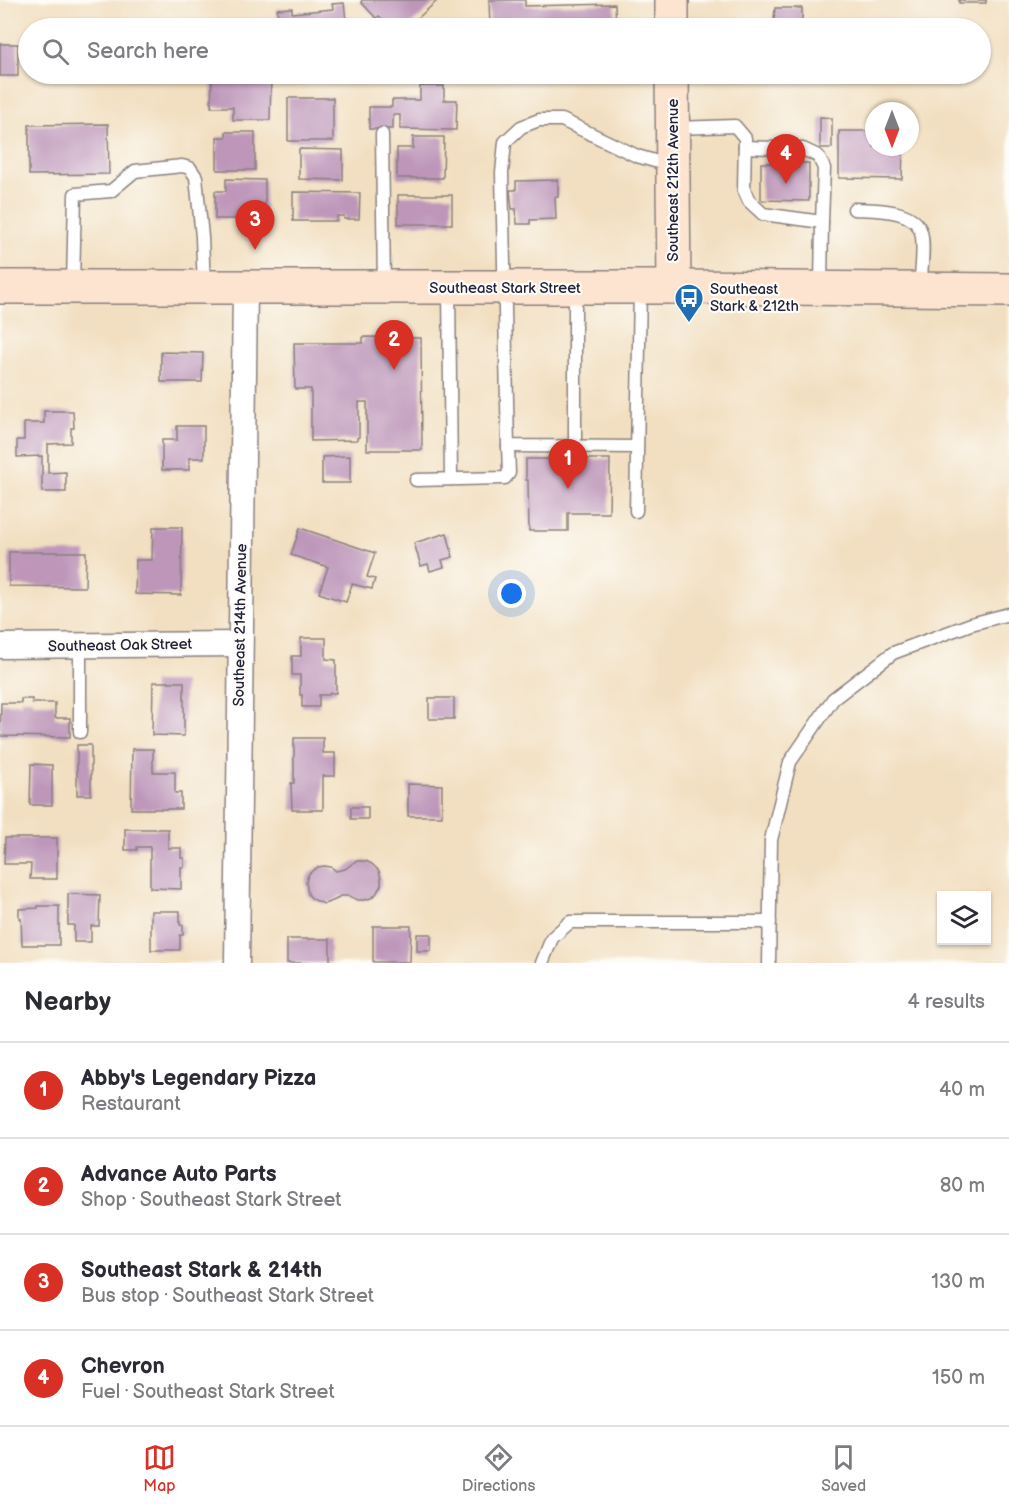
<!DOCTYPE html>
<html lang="en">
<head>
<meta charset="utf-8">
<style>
	body { margin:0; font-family:"Balsamiq Sans",sans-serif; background:#f2f2f3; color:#2b2b33 }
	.controls { position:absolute; right:18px; bottom:18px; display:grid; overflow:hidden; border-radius:0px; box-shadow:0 2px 4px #0004 }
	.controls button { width:54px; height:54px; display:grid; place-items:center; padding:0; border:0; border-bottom:2px solid #e1e1e2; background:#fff; color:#2b2b33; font:30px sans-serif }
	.compass { position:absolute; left:865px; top:102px; width:54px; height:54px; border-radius:50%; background:#fff; box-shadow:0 2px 4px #0004; rotate:180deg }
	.you { position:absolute; left:512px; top:594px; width:21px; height:21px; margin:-15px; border:4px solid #fff; border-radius:50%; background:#1a73e8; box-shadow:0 0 0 9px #1a73e833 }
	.badge { display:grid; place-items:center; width:39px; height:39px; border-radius:50%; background:#d93025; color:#fff; font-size:20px; font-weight:700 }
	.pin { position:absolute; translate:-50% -50px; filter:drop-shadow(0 2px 3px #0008) }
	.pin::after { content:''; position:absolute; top:32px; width:21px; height:18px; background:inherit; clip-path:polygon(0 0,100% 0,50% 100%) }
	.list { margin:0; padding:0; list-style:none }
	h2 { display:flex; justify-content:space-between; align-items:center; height:78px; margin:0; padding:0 24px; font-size:26px }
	h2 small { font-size:20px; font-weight:400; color:#7c7c81 }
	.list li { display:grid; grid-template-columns:39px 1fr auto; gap:18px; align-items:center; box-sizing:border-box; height:96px; padding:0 24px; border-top:2px solid #e1e1e2 }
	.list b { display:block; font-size:22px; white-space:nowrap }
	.list p { margin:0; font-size:20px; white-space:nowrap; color:#7c7c81 }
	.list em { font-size:20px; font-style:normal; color:#7c7c81 }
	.icon { flex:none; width:33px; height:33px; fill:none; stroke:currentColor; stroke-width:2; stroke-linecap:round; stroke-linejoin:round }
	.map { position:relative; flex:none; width:1009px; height:963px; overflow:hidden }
	.search { position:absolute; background:#fff; box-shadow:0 2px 4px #0004; left:18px; right:18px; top:18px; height:66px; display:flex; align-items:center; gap:15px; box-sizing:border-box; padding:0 21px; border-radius:33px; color:#7c7c81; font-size:22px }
	.sheet { height:462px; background:#fff }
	nav { display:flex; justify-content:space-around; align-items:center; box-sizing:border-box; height:84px; border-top:2px solid #e1e1e2; background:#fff; font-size:16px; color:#7c7c81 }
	nav a { display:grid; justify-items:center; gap:3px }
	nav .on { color:#d93025 }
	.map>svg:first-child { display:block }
</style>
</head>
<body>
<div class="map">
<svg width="1009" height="963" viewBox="0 0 1009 963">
	<rect width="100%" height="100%" fill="#fdfcf7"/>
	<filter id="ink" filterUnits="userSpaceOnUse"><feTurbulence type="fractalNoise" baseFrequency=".0167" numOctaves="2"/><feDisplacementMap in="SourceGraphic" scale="12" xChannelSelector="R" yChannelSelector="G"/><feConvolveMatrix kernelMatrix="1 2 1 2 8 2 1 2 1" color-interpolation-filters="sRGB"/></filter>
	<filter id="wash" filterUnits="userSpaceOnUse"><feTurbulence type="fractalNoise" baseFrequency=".008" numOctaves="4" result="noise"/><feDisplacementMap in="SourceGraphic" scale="24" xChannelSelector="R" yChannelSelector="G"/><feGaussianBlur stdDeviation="1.35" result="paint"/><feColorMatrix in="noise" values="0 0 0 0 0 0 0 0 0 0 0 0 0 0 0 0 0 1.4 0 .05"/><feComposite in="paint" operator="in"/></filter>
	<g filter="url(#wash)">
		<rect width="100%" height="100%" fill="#f2dfc1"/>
		<g id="blocks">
			<g fill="#bd96ba">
				<polygon points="362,0 438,0 407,28 391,28 379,16 376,18 361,2"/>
				<polygon points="489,0 525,0 525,6 615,4 616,28 490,28"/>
				<rect x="959" y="0" width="27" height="3"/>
				<polygon points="344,3 347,28 279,28 277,9 292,8 292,13 333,9 332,4"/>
				<polygon points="775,8 802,8 802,28 717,28 717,22 774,21"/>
				<rect x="0" y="44" width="18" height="32"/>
				<rect x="52" y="74" width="35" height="4"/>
				<rect x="131" y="74" width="29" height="5"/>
				<polygon points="212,78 271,78 270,120 233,120 233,107 211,107"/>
				<polygon points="420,86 444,86 444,100 457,100 456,130 400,129 400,115 393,115 393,129 369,129 369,107 392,107 392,100 420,100"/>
				<rect x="288" y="98" width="45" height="43"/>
				<polygon points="820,117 832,118 832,148 820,148"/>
				<polygon points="108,124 109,174 29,175 29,125"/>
				<polygon points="839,131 874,131 874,147 903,147 902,179 839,178"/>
				<polygon points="226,132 255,132 255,170 217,170 217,137 226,137"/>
				<polygon points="413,137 444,137 443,178 397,178 397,148 413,148"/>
				<polygon points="299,149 343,150 343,180 299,179"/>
				<polygon points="761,163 809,163 809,201 761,200"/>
				<polygon points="226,179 265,180 265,219 215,219 215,191 226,191"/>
				<polygon points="558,180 558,197 555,197 556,219 530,220 530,224 517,224 516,209 512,209 510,190 516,190 516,181"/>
				<polygon points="293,192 360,193 359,219 344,219 344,216 337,216 337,221 293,221"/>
				<rect x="398" y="195" width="54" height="29"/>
				<polygon points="363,337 421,338 422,450 367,450 367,402 359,402 359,437 357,438 357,440 311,441 311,389 295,389 294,343 363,343"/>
				<polygon points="161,352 203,353 202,382 161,382"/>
				<polygon points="44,411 73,411 74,428 71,428 71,443 48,444 48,473 66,472 66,492 42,492 42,456 17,457 17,440 24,440 24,423 44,423"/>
				<polygon points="177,426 204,426 204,458 189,458 189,470 162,470 162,440 177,440"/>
				<polygon points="350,456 350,483 322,483 322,457"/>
				<polygon points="526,459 610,459 609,513 568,513 568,531 529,531 528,480 526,480"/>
				<polygon points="153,527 182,527 181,595 135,594 136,560 152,560"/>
				<polygon points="300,528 375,553 367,577 375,579 372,589 352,584 346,602 319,593 328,567 291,555"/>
				<polygon points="447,533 453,557 442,560 444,567 430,571 428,564 421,566 414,543"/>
				<polygon points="9,552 86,552 85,587 9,586"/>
				<polygon points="301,638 326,638 326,659 336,660 336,693 330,693 329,695 319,695 319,707 302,707 302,695 300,695 300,675 292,675 292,656 301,656"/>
				<polygon points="153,682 184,682 184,736 152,735"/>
				<rect x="429" y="698" width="25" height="21"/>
				<polygon points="21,699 32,699 32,703 55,703 55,718 70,718 70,737 0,736 1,703 21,703"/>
				<polygon points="294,738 323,738 323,753 335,753 335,776 323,776 323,810 292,810 291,783 294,783"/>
				<rect x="77" y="745" width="14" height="50"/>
				<polygon points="132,749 153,749 153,772 175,772 175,793 181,793 181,809 131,809"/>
				<polygon points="31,764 52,765 52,805 30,805"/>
				<polygon points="408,784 442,785 442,816 408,816"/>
				<rect x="351" y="807" width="17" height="12"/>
				<polygon points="125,829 168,829 168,848 181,848 181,858 184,858 184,867 181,867 181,889 150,888 150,847 137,847 137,850 125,850"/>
				<polygon points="5,838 57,838 57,879 30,879 31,864 4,864"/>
				<polygon points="356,861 366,861 372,864 379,871 381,878 381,885 376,894 371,898 364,900 358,900 349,896 340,896 335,900 324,904 312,899 308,894 306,882 308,875 312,871 318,867 324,866 331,867 336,871 345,869"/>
				<polygon points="68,894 100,895 99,926 91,926 91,942 74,942 74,925 68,925"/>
				<polygon points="38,906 59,906 59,945 22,945 21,918 19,918 19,909 38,908"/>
				<polygon points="151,911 180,911 180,925 183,925 183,935 180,935 180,950 151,950"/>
				<polygon points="373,926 411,926 410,962 373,962"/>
				<rect x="417" y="934" width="14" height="17"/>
				<rect x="287" y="939" width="43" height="24"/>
			</g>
		</g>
	</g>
	<g filter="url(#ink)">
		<use href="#blocks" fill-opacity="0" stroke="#8a807e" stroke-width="1.5"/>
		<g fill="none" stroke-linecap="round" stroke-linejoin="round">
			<g stroke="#8a807e" stroke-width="15">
				<g id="lane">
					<polyline points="675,128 735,126 745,138 744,190 749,201 763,214 822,222 821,287"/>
					<polyline points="382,134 384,287"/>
					<polyline points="745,147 803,149 818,156 824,168 822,222"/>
					<path d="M854,209C874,210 914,208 921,232C925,244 921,274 920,288"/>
					<polyline points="73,287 75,194 111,191 135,171 182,166 190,168 196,177 202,237 204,287"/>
					<polyline points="449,288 451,479"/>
					<polyline points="575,288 575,446"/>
					<polyline points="637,447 508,446 502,173 505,142 521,127 539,120 562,120 637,156 672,166"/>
					<polyline points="416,480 505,478 509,473 508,446"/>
					<polyline points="636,511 640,289"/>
					<polyline points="80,645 80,732"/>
					<polyline points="542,963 552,938 570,922 770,922"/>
					<polyline points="769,963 771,840 790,762 833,699 893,653 971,624 1009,614"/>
				</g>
			</g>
			<g stroke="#8a807e" stroke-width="27">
				<g id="street">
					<polyline points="0,646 240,644"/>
					<polyline points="237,963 245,288"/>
				</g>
			</g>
			<g stroke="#8a807e" stroke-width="36">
				<g id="secondary">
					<polyline points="672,0 672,28"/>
					<polyline points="672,74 674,287"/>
					<polyline points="0,287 674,287 1009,290"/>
				</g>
			</g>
			<use href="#lane" stroke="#fff" stroke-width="12"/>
			<use href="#street" stroke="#fff" stroke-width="24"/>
			<use href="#secondary" stroke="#fde4d0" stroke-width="33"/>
		</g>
	</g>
	<defs>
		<g id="bus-pin" transform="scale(1.5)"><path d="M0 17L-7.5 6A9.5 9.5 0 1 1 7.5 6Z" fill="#1f6fb2" stroke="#fdfcf7"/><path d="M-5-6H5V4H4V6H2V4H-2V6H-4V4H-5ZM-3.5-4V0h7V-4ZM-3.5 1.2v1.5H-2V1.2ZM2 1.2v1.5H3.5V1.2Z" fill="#fff"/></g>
	</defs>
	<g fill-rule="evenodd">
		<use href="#bus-pin" x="689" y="298"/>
	</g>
	<g text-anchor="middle" stroke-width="4.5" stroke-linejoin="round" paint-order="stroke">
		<g font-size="15" fill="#22223b" stroke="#fdfcf7">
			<text transform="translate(673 180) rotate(-90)" y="5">Southeast 212th Avenue</text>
			<text x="505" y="293">Southeast Stark Street</text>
			<text transform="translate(240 625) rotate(-89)" y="5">Southeast 214th Avenue</text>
			<text transform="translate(120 645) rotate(-1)" y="5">Southeast Oak Street</text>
		</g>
		<g font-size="15" fill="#22223b" stroke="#fdfcf7" text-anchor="start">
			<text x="710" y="294">Southeast<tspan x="710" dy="17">Stark &amp; 212th</tspan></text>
		</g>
	</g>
</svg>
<div class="controls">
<button><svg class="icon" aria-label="layers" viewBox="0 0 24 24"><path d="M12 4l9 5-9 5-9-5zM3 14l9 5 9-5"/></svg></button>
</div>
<svg class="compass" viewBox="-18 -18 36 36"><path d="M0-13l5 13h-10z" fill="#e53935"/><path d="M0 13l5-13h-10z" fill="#7c7c81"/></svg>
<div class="you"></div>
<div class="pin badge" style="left:568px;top:489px">1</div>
<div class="pin badge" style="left:394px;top:370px">2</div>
<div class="pin badge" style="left:255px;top:250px">3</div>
<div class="pin badge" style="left:786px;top:184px">4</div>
<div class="search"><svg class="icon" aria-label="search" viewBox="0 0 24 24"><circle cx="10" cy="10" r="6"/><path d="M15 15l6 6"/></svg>Search here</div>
</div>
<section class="sheet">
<h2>Nearby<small>4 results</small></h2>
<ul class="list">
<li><span class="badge">1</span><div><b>Abby's Legendary Pizza</b><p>Restaurant</p></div><em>40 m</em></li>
<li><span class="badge">2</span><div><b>Advance Auto Parts</b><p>Shop · Southeast Stark Street</p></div><em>80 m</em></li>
<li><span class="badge">3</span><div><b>Southeast Stark &amp; 214th</b><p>Bus stop · Southeast Stark Street</p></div><em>130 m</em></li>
<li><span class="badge">4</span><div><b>Chevron</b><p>Fuel · Southeast Stark Street</p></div><em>150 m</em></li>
</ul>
</section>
<nav>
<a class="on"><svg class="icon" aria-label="map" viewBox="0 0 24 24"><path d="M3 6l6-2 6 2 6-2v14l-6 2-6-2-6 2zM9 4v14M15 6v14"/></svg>Map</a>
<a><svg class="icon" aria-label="directions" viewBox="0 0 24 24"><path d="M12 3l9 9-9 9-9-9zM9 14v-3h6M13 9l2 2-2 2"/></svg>Directions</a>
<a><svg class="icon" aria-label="saved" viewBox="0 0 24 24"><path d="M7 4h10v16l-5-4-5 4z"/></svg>Saved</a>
</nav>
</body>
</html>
